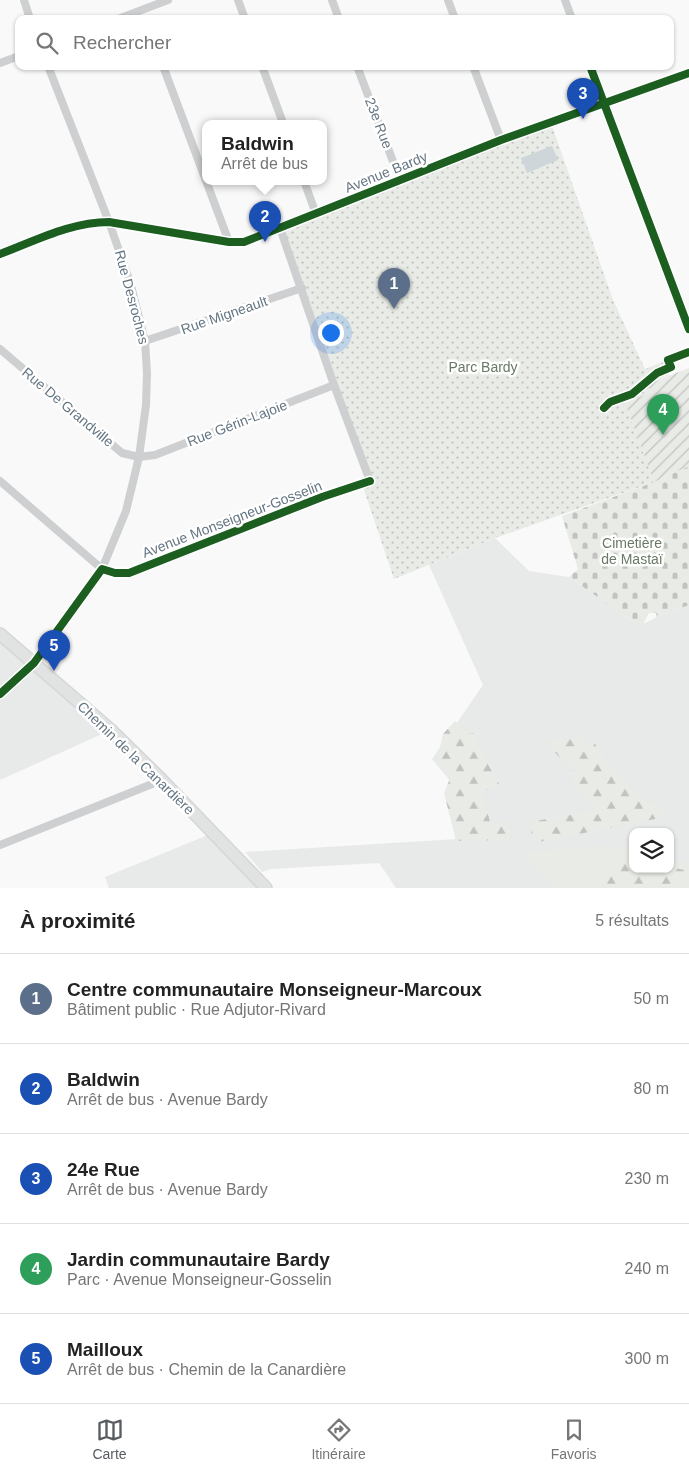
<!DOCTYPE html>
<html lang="fr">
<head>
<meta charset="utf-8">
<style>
	body { margin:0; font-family:Helvetica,sans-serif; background:#f2f2f2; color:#222 }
	.controls { position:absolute; right:15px; bottom:15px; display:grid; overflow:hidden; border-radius:10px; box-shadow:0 1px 4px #0004 }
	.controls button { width:45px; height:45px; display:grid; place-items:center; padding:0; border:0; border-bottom:1px solid #e0e0e0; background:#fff; color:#222; font:25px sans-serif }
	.you { position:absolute; left:330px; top:332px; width:18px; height:18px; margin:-12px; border:4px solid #fff; border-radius:50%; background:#1a73e8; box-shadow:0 0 0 8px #1a73e833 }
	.badge { display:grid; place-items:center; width:32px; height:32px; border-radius:50%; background:#585c60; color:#fff; font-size:16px; font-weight:700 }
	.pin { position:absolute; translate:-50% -41px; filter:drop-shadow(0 1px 2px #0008) }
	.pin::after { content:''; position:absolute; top:26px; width:18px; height:15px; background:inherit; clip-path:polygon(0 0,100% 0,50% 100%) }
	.popup { position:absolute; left:202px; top:120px; width:125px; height:65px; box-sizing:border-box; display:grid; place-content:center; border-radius:10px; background:#fff; filter:drop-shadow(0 1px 4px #0005); font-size:16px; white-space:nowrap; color:#767676 }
	.popup b { font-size:19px; color:#222 }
	.popup::after { content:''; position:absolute; left:50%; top:100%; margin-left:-10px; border:10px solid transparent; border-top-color:#fff }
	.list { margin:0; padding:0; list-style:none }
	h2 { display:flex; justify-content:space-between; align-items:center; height:65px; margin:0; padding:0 20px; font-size:21px }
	h2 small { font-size:16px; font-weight:400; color:#767676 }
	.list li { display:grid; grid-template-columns:32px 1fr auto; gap:15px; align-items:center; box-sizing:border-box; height:90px; padding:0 20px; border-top:1px solid #e0e0e0 }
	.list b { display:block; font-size:19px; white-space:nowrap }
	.list p { margin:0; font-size:16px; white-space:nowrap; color:#767676 }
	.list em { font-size:16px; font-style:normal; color:#767676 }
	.icon { flex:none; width:28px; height:28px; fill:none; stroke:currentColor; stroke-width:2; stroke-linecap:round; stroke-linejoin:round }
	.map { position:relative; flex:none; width:689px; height:888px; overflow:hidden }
	.search { position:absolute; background:#fff; box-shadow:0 1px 4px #0004; left:15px; right:15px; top:15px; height:55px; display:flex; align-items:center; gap:12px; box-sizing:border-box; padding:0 18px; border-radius:10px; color:#767676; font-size:19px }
	.sheet { height:515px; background:#fff }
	nav { display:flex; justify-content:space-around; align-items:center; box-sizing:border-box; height:70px; border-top:1px solid #e0e0e0; background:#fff; font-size:14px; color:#767676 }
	nav a { display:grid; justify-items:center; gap:2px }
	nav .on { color:#585c60 }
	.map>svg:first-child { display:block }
</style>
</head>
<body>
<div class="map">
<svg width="689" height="888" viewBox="0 0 689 888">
	<defs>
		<pattern id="forest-firs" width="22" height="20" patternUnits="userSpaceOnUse" patternTransform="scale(1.25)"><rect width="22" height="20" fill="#e8ebe6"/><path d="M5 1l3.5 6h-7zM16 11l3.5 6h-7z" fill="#c0c3c0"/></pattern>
		<pattern id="cemetery-stones" width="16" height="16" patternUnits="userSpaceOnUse" patternTransform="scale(1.25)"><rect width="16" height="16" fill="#e8ebe6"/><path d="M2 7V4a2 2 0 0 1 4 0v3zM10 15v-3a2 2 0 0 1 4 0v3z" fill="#c0c3c0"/></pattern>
		<pattern id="park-dots" width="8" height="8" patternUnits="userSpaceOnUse" patternTransform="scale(1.25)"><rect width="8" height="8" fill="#e8ebe6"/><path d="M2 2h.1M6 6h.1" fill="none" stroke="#c0c3c0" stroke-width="1.8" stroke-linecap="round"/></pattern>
		<pattern id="garden-furrows" width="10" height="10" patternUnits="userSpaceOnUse" patternTransform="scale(1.25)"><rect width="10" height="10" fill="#e8ebe6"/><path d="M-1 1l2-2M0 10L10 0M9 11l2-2" fill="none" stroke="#c0c3c0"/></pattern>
	</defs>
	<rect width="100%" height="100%" fill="#f9f9f9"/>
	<g fill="#e8e9e9" fill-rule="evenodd">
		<path d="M495,538L529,571L569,577L637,625L643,624L657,617L689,605V888H396L379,863L271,869L262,872L245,852L457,839L451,782L432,759L483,685L429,565ZM633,832H670V869H633Z"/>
		<polygon points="0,634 111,730 0,780"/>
		<polygon points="213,833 266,888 109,888 105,877"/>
	</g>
	<polygon fill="#e8ebe6" points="604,846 633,849 633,869 670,869 670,861 689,863 689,888 553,888 527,860 522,858 523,853 525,852"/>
	<g fill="url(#forest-firs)">
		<polygon points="455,721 471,734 473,733 499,784 497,785 497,787 482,791 490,822 507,821 511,840 456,841 444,793 451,776 436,764 443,734"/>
		<polygon points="553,738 556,739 583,738 588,745 595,744 610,767 633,790 670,816 533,843 530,822 581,813 596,808 575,787 571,773 576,769 573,763 562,760 547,744 548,743 546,740"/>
		<polygon points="605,860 633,863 633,869 670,869 670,867 689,871 689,888 599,888"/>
	</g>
	<polygon fill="url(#cemetery-stones)" points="689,466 689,605 657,617 656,613 649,613 643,624 637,625 569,577 578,569 562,516 654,482"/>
	<polygon fill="url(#park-dots)" points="551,123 613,300 645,369 663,362 669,375 648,384 651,392 625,403 654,482 495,538 394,579 362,484 370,481 280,228"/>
	<polygon fill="url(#garden-furrows)" points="689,368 689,466 654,482 625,403 651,392 648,384"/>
	<polygon fill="#ced6d9" points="552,146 558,160 527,173 521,158"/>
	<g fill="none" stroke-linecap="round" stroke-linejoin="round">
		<g stroke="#d5d6d7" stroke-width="14">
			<polyline id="secondary" points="0,634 111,730 162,780 266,888"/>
		</g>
		<g stroke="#cecfd0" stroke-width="8">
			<polyline points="24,0 30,19"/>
			<polyline points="238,0 245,19"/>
			<polyline points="332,0 339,19"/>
			<polyline points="448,0 455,19"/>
			<polyline points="565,0 572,19"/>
			<polyline points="118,19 168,0"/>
			<polyline points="0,63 19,56"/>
			<polyline points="163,66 229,242"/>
			<polyline points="262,66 283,123"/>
			<polyline points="357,66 400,180"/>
			<polyline points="473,66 501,140"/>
			<polyline points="590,66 689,329"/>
			<polyline points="304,181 316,214"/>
			<path d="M0,254C35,241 71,222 109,222L229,242H244L501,140L689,73"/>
			<polyline points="145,341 302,288"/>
			<polyline points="0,349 122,453 139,457 155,455 334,385"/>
			<polyline points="668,360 689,352"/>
			<polyline points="0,481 102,569 115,573 129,573 322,497 370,481 334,385 280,228"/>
			<polyline points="0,694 34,663 102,569 126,511 139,457 146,405 147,373 145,341 130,282 109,222 48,66"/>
			<polyline points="0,845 162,780"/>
		</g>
		<use href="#secondary" stroke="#e1e2e2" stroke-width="11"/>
		<g stroke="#fff" stroke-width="11">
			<g id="cycleway">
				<polyline points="590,66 689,329"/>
				<path d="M0,254C35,241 71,222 109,222L229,242H244L501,140L689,73"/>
				<polyline points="604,408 610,402 632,394 657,373 671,367 668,360 689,352"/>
				<polyline points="0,694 34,663 102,569 115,573 129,573 322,497 370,481"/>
			</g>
		</g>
		<use href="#cycleway" stroke="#1b5e20" stroke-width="8"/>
	</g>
	<g text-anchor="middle" stroke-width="5" stroke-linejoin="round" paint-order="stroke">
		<g font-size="14" fill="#657683" stroke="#fff">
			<text transform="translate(379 123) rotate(69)" y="5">23e Rue</text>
			<text transform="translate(386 172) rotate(-22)" y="5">Avenue Bardy</text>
			<text transform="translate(132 297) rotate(75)" y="5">Rue Desroches</text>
			<text transform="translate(224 315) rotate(-19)" y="5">Rue Migneault</text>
			<text transform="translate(68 407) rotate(40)" y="5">Rue De Grandville</text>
			<text transform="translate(237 423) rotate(-21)" y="5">Rue Gérin-Lajoie</text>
			<text transform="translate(232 519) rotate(-21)" y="5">Avenue Monseigneur-Gosselin</text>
			<text transform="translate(136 758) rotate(44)" y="5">Chemin de la Canardière</text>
		</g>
		<g font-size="14" fill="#687a64" stroke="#fff">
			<text x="483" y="372">Parc Bardy</text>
			<text x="632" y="548">Cimetière<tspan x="632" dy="16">de Mastaï</tspan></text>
		</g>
	</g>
</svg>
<div class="controls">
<button><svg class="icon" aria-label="layers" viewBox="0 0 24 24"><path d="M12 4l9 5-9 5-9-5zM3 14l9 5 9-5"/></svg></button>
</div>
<div class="you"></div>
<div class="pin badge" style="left:394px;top:309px;background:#5c6f8a">1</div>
<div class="pin badge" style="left:265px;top:242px;background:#1a4fb4">2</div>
<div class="popup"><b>Baldwin</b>Arrêt de bus</div>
<div class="pin badge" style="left:583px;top:119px;background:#1a4fb4">3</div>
<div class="pin badge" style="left:663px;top:435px;background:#2e9e5b">4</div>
<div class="pin badge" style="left:54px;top:671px;background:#1a4fb4">5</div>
<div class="search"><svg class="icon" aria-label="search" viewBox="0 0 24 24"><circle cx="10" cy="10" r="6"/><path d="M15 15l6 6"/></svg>Rechercher</div>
</div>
<section class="sheet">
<h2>À proximité<small>5 résultats</small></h2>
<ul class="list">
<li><span class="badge" style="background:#5c6f8a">1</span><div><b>Centre communautaire Monseigneur-Marcoux</b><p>Bâtiment public · Rue Adjutor-Rivard</p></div><em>50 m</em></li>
<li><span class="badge" style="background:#1a4fb4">2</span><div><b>Baldwin</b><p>Arrêt de bus · Avenue Bardy</p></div><em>80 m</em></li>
<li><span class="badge" style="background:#1a4fb4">3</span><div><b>24e Rue</b><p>Arrêt de bus · Avenue Bardy</p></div><em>230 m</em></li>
<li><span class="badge" style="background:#2e9e5b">4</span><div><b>Jardin communautaire Bardy</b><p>Parc · Avenue Monseigneur-Gosselin</p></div><em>240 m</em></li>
<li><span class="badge" style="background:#1a4fb4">5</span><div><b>Mailloux</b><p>Arrêt de bus · Chemin de la Canardière</p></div><em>300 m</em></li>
</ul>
</section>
<nav>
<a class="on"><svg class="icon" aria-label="map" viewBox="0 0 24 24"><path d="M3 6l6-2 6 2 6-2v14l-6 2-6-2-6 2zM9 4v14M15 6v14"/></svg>Carte</a>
<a><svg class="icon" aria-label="directions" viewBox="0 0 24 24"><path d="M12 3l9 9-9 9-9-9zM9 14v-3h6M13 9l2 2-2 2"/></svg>Itinéraire</a>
<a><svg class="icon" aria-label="saved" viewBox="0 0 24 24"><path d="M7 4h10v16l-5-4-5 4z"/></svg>Favoris</a>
</nav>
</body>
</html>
